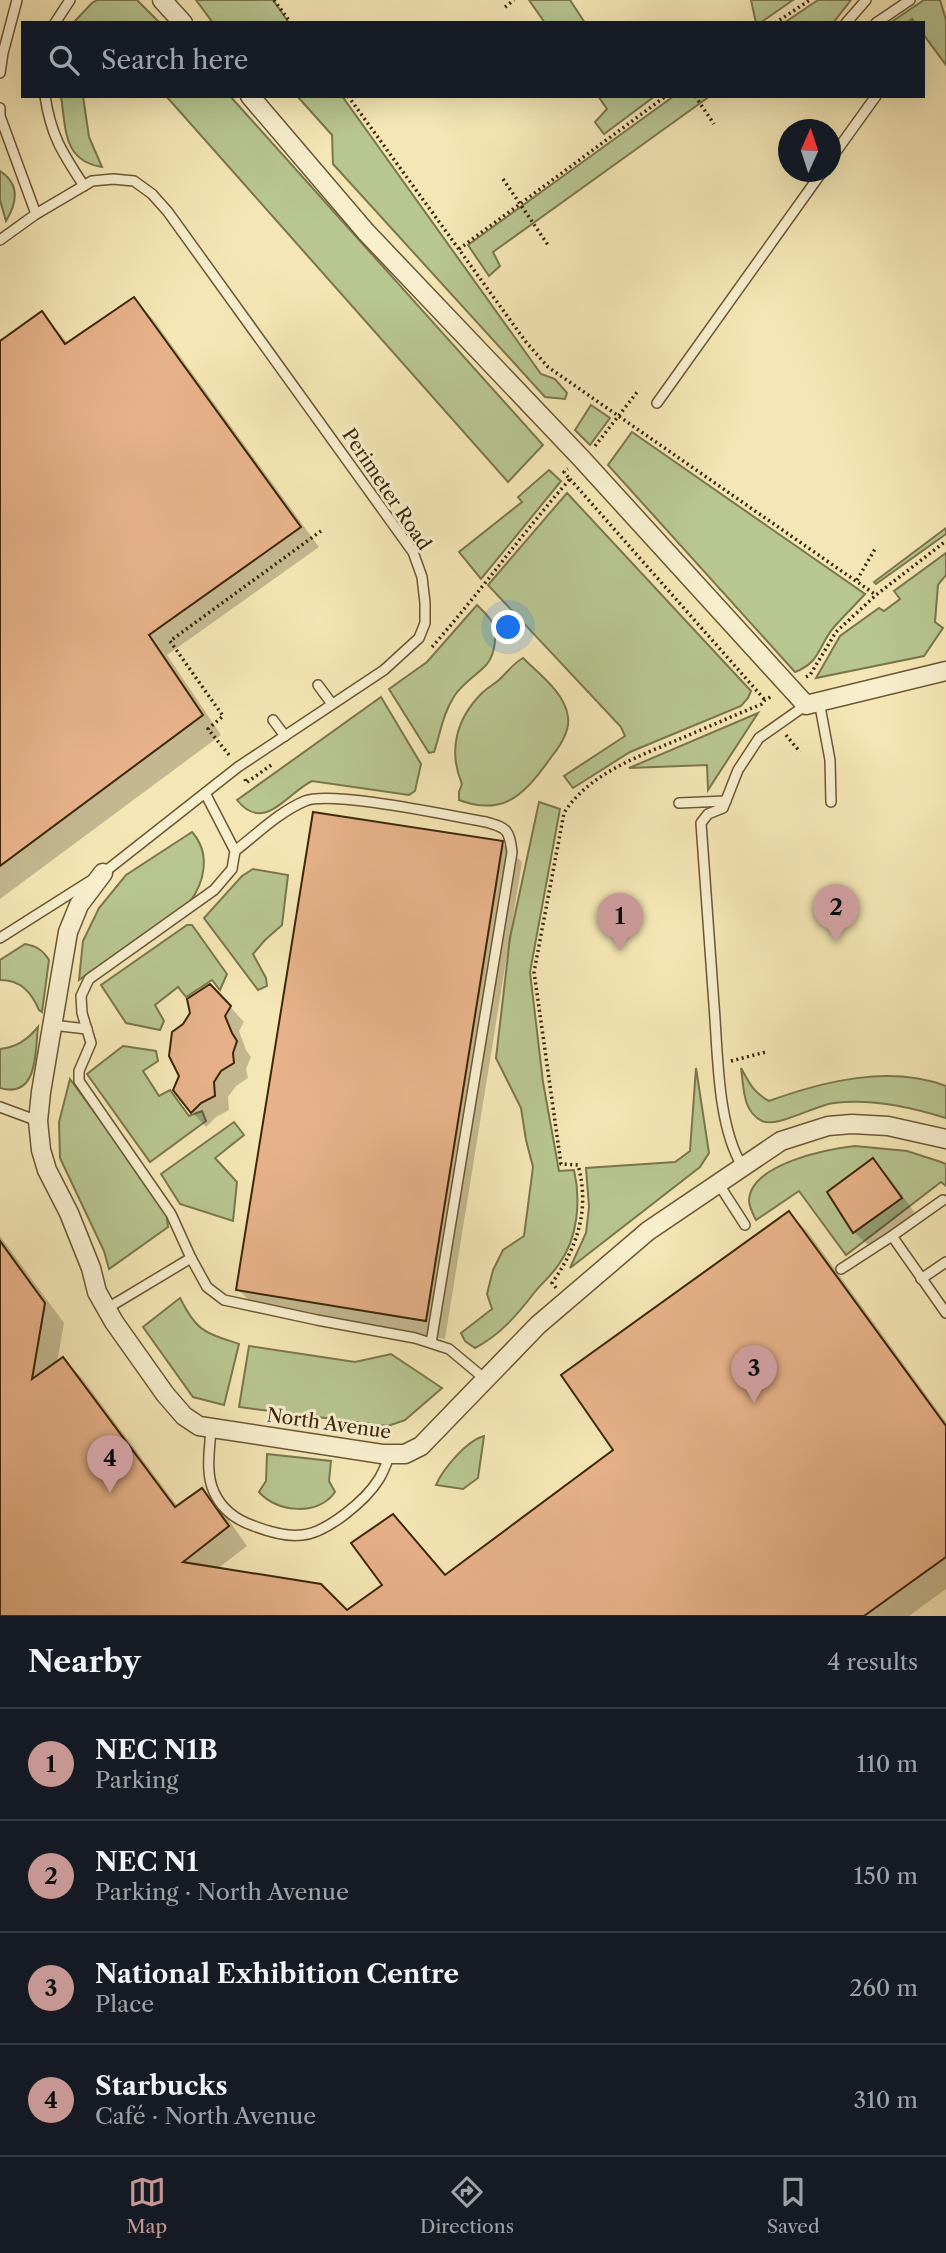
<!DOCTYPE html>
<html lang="en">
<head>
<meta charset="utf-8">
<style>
	body { margin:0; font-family:"Libre Caslon Text",serif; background:#242831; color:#f1f3f6 }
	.compass { position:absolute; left:778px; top:119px; width:63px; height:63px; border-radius:50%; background:#171b24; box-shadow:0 7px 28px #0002; rotate:3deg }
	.you { position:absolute; left:509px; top:628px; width:24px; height:24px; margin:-18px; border:5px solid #fff; border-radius:50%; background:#1a73e8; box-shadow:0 0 0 10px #1a73e833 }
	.badge { display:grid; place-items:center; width:46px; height:46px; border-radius:50%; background:#c59692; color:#111; font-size:23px; font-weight:700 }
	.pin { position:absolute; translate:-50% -58px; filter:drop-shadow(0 2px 4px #0008) }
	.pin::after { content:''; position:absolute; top:37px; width:24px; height:21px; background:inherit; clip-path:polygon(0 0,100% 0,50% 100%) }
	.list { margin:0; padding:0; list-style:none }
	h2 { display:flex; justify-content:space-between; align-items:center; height:91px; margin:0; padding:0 28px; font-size:30px }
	h2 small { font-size:23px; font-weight:400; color:#9ea1a6 }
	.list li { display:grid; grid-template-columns:46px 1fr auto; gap:21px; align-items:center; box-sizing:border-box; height:112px; padding:0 28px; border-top:2px solid #363941 }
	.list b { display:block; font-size:26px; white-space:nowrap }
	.list p { margin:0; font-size:23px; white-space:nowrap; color:#9ea1a6 }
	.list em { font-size:23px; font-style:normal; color:#9ea1a6 }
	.icon { flex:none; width:38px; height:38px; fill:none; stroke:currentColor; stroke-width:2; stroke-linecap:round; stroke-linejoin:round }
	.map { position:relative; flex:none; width:946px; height:1616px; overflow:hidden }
	.search { position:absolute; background:#171b24; box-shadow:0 7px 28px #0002; left:21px; right:21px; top:21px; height:77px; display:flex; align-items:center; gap:18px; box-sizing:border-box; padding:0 24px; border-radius:0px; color:#9ea1a6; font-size:26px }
	.sheet { height:539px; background:#171b24 }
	nav { display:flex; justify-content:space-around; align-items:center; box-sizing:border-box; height:98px; border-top:2px solid #363941; background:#171b24; font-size:19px; color:#9ea1a6 }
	nav a { display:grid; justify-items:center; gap:4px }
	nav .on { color:#c59692 }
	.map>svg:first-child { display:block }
</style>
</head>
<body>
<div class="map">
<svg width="946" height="1616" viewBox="0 0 946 1616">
	<rect width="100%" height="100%" fill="#f5e7b5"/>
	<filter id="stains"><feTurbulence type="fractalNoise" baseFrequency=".00286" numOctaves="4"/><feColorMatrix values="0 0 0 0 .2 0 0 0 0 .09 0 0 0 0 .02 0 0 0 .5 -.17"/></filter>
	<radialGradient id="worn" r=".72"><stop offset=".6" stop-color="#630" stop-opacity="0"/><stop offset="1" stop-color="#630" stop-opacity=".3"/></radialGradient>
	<g fill="#b8c690" stroke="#7b764c" stroke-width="2">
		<polygon points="97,0 137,0 160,23 73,23 92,3"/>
		<polygon points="196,0 273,0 289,23 213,23"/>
		<polygon points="529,0 570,0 585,23 545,23"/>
		<polygon points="751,0 793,0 760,23 756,23"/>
		<polygon points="818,0 851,0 833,23 784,23"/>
		<polygon points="924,0 940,0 946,20 946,65 923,34 923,23 915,23 912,19 907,23 890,23"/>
		<path d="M61,96H83L89,137L102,167C63,161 66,129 61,96Z"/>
		<polygon points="166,96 230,96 543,445 508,482"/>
		<polygon points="297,96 342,96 541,374 555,379 567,393 565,399 545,397 333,164 332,135"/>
		<polygon points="598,96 655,96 604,134 595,122 607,109"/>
		<polygon points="674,96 710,96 493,252 500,266 489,276 468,245"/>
		<path d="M0,171C20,184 17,203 6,221L0,200Z"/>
		<polygon points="591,405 610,418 590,445 575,430"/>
		<path d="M632,432L865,594C855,605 844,616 834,627C818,646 821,662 795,672L608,465Z"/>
		<polygon points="549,470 561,481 481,579 459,552 522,502 518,497"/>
		<polygon points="567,493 751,691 748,698 741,706 630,752 573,788 564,776 625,736 621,727 488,585"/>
		<polygon points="946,528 946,534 876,584 874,582"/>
		<polygon points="946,553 946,575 938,585 935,622 943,628 924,656 816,678 840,636 879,608 884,611 900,599 894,591"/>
		<path d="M477,605C482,610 488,615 492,622C498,633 495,654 487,664C477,675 464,682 455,695C443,713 441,731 434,752L429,753L389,689L427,662Z"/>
		<path d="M523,658C539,674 565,693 568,717C570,731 560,746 552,756C527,791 506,818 459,800V792L462,784C448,751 456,719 482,693C488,687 497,683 503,676C510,669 514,663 523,658Z"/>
		<path d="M381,697L421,764L415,791L409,795L312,781C287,793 264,834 237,800Z"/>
		<polygon points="758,713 708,790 707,765 629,768"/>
		<path d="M539,802L560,809L530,972L543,1082L559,1171L574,1170C581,1200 578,1238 559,1264C552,1275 542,1283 534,1293C517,1315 500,1335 475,1348L465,1341L461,1333L492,1309L487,1294L493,1270L503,1250L524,1236L533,1167L526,1140L521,1108L496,1058L510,938Z"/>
		<path d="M192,832C211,853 205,882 189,903L79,980L83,941L99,908L126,875Z"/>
		<polygon points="253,869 288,875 282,925 265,940 253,954 266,978 267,986 258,990 204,918 242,876"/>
		<polygon points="187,925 192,925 227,974 220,990 212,980 186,997 178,987 155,1005 164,1021 160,1030 126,1023 101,985"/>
		<path d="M25,944C36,946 43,950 49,960L42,1012L39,1010C31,992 21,980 0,980V960Z"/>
		<path d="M38,1027C35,1053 38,1099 0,1088V1049C17,1047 27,1040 38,1027Z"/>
		<polygon points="123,1046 156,1051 158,1061 143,1071 159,1096 170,1090 189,1116 202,1111 206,1121 150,1162 87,1074"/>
		<polygon points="696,1068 709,1153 700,1167 570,1268 586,1233 589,1207 586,1168 675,1162 690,1151"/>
		<path d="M741,1068C749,1083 754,1093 769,1101C824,1081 889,1065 946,1086V1118C911,1107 872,1098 834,1103C816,1105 777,1128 762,1121C742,1111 744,1087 741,1068Z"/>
		<polygon points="70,1079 166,1210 168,1227 109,1269 104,1251 60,1158 59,1122"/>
		<polygon points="234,1122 244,1135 215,1158 237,1182 233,1221 180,1204 161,1174"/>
		<path d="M855,1146L907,1151L941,1162L946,1164V1186L941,1182L846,1255L799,1191L756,1220C753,1214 749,1207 749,1200C751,1164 827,1149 855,1146Z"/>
		<path d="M180,1298C197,1332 204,1332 239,1344L224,1405L193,1397L143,1327Z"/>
		<polygon points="249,1346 355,1362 391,1354 442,1388 405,1420 388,1426 239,1407"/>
		<path d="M484,1436L478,1478L463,1489L436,1485C443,1469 466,1441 484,1436Z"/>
		<path d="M267,1454L331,1461L329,1481L335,1492C319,1516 277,1513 259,1492L266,1481Z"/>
	</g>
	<g fill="#0003">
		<polygon points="134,299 153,319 319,547 167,655 221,735 0,899 0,343 42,313 69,344"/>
		<polygon points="502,843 522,862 445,1339 257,1309 238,1289"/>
		<polygon points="225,1001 244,1022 239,1031 246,1050 251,1057 246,1069 248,1078 236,1086 228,1097 229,1110 216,1117 206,1127 192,1112 175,1089"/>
		<polygon points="873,1160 887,1175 915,1213 869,1246 854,1232"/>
		<polygon points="789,1213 808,1232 946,1422 946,1589 909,1616 0,1616 0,1236 64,1323 57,1363 63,1359 82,1378 178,1507 202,1490 221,1509 247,1546 217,1569 347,1612 385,1585 392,1516 447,1576 615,1450"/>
	</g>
	<g fill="#e7b289" stroke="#3e2509" stroke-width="2">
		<polygon points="134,297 301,527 149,635 203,715 0,866 0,341 42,311 65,344"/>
		<polygon points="313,812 503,841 426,1321 236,1290"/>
		<polygon points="210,984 231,1006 225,1016 232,1033 237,1041 233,1053 234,1063 221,1071 214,1082 215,1096 201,1103 191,1113 173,1090 179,1076 169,1056 172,1032 183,1024 190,1013 187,999"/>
		<polygon points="873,1158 902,1198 853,1233 827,1192"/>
		<polygon points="789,1211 946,1426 946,1557 864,1616 0,1616 0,1241 45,1303 32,1379 63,1357 175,1507 202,1488 229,1526 183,1562 321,1584 347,1610 382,1585 351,1543 393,1514 445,1575 613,1450 561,1375"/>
	</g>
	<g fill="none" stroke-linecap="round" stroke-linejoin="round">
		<g stroke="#6c5634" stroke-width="12">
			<g id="service">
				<polyline points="55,23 70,0"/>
				<polyline points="846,23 866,0"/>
				<polyline points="876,23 910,0"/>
				<polyline points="0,73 3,53 17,0"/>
				<path d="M45,96C51,136 62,152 84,186"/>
				<polyline points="0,108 0,116 36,214"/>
				<polyline points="830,160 876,96"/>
				<polyline points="0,240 36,214 92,181 113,179 134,181 152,194 168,212 413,552 422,577 425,603 425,623 419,638 384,670 238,767 102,874"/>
				<polyline points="657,403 822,172"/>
				<polyline points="318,685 332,704"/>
				<polyline points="819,701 830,760 831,802"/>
				<polyline points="273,720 285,736"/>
				<polyline points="205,793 235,851 232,869 214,890 89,979 81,996 82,1013 91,1043 79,1071 79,1081 171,1214 191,1258 207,1287 224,1300 317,1320 415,1338 449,1349 485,1379"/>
				<polyline points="679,803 726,801"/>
				<path d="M235,851C257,834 279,812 305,801C331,790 451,816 486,822C507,828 509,829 512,852L431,1343"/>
				<polyline points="0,938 90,881"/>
				<polyline points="52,1025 87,1029"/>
				<polyline points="0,1107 38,1121"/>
				<path d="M742,1166C717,1124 718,1054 714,1005C710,944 705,884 701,823L708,814L723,808L738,770L759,738L806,705"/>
				<polyline points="718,1183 745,1225"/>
				<polyline points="943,1200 892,1236 946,1313"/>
				<polyline points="841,1269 892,1236"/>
				<polyline points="921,1279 946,1262"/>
				<polyline points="106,1309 191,1258"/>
				<path d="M211,1428C210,1448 205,1473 214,1492C222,1510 236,1520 254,1526C267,1531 287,1537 302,1535C327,1533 366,1500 379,1479C384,1471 387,1462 390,1454"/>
			</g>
		</g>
		<g stroke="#6c5634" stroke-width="21">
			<g id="minor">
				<polyline points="162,0 183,23"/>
				<polyline points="250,96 366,232 581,458 806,705 946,671"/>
				<polyline points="103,873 79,905 68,932 41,1092 38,1121 41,1150 47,1170 69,1213 91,1268 97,1292 114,1322 165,1394 184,1416 199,1426 382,1454 405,1454 421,1446 538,1325 648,1231 781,1141 828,1126 852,1124 888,1126 946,1139"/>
			</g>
		</g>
		<g stroke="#3e2509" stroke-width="3.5" stroke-dasharray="2 3.5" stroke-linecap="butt">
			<polyline points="274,0 291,23"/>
			<polyline points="505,7 514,0"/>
			<polyline points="775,23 810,0"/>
			<polyline points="348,96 526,342 548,367 876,595"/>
			<polyline points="695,96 714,124"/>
			<polyline points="503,179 548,245"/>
			<polyline points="459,249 666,96"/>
			<polyline points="595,446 638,391"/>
			<polyline points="570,479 765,700"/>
			<polyline points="857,580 875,549"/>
			<path d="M432,647C480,592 522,534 570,479L564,472L568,469"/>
			<polyline points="806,677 810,675 836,632 876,595 946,541"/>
			<polyline points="786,735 800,752"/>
			<polyline points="229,755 208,729 223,716 170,641 321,531"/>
			<polyline points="245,779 246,783 274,763"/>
			<polyline points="731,1061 766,1052"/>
			<path d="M556,1288L552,1283C578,1246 590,1209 578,1165L561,1164L534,972L564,813C589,773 640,756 682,738C708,727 735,715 762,704L765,700L772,696"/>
		</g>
		<use href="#service" stroke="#f8efcf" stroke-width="9"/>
		<use href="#minor" stroke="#f8efcf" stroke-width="18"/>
	</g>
	<g text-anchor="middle" stroke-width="6" stroke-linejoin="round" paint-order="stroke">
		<g font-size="19" fill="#3e2509" stroke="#f8efcf">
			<text transform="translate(387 489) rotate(56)" y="7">Perimeter Road</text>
			<text transform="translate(329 1423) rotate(8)" y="7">North Avenue</text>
		</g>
	</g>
	<rect width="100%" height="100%" filter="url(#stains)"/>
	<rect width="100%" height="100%" fill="url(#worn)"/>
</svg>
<svg class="compass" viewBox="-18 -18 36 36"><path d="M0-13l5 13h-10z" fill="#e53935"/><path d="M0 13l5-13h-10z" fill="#9ea1a6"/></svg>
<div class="you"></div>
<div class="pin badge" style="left:620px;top:951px">1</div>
<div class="pin badge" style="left:836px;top:942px">2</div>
<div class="pin badge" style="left:754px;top:1403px">3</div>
<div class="pin badge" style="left:110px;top:1493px">4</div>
<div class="search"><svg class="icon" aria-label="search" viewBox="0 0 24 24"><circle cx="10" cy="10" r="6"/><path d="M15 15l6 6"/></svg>Search here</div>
</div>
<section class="sheet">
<h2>Nearby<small>4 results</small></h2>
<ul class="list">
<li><span class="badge">1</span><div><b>NEC N1B</b><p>Parking</p></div><em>110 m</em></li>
<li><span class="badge">2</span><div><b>NEC N1</b><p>Parking · North Avenue</p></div><em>150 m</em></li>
<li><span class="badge">3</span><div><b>National Exhibition Centre</b><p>Place</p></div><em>260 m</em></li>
<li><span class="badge">4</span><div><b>Starbucks</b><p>Café · North Avenue</p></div><em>310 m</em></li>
</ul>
</section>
<nav>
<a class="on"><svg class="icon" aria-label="map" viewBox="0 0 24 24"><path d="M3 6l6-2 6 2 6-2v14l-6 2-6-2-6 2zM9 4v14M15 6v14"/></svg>Map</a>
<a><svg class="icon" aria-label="directions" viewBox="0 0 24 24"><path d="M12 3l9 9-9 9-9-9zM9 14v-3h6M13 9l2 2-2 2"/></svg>Directions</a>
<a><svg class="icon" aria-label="saved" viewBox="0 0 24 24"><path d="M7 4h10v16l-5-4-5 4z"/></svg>Saved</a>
</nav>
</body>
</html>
